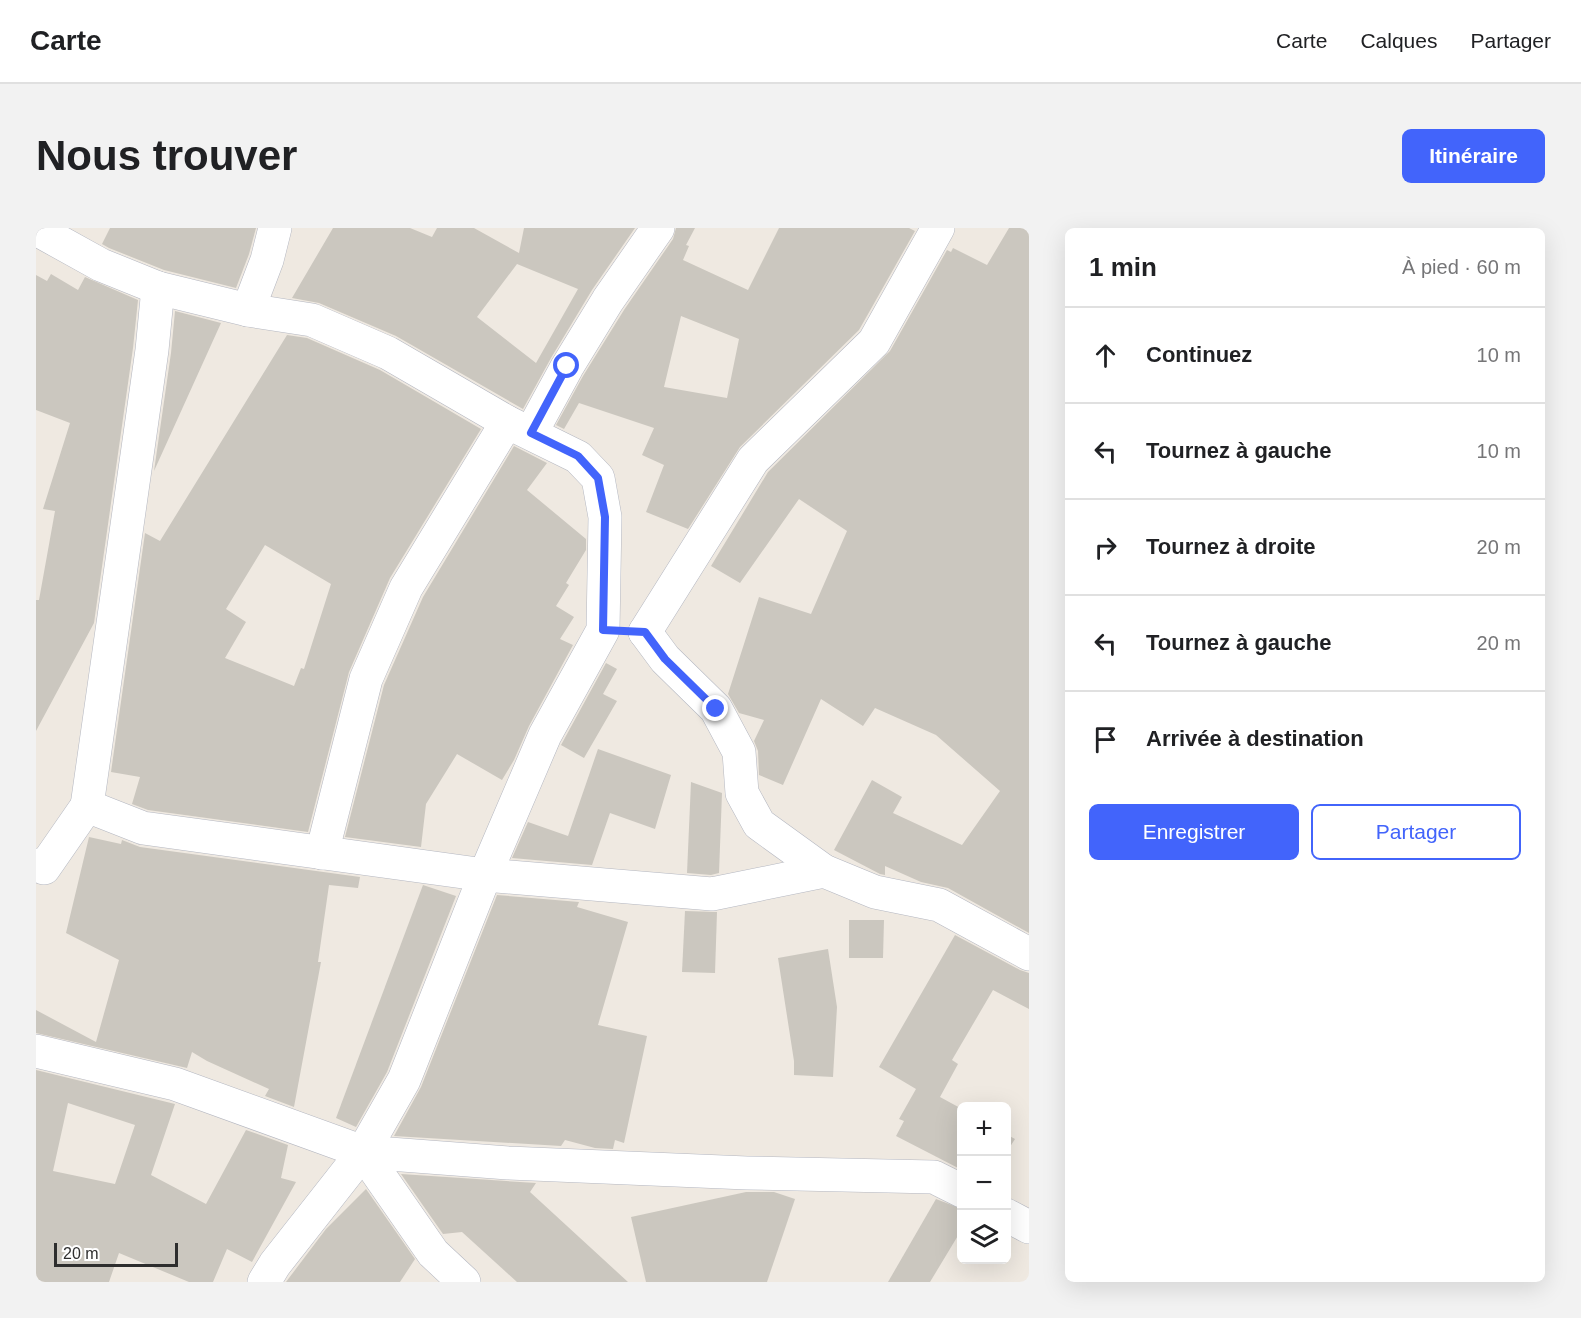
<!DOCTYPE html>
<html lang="fr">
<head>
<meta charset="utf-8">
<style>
	body { margin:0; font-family:Arial,sans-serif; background:#f2f2f2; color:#202124 }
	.controls { position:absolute; right:18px; bottom:18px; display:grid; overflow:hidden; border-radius:9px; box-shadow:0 6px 24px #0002 }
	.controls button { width:54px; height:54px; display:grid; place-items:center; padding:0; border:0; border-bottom:2px solid #e0e0e0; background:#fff; color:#202124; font:30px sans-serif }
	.scale { position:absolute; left:18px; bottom:15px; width:124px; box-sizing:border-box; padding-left:6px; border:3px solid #2e2e2e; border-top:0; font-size:16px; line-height:21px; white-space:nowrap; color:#2e2e2e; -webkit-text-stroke:4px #fff; paint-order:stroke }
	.stop { position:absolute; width:18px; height:18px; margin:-14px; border:4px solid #4264fb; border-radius:50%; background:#fff }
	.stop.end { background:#4264fb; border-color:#fff; box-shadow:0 2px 6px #0008 }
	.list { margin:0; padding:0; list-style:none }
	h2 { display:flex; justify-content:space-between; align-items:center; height:78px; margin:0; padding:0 24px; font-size:26px }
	h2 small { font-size:20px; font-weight:400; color:#757577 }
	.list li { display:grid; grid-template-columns:39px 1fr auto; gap:18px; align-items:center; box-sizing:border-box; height:96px; padding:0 24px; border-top:2px solid #e0e0e0 }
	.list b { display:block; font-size:22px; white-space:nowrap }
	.list em { font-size:20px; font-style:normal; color:#757577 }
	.actions { display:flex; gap:12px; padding:18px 24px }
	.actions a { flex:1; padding:14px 0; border:2px solid #4264fb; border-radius:9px; text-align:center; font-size:21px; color:#4264fb }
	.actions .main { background:#4264fb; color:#fff }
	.icon { flex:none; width:33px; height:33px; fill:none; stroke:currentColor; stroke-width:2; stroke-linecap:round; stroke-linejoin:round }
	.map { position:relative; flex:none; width:993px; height:1054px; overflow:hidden; border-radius:9px }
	header { display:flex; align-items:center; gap:36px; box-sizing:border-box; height:84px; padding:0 30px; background:#fff; border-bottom:2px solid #e0e0e0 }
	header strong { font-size:28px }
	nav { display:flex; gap:33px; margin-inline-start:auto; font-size:21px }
	.intro { display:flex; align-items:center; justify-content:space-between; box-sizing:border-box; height:144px; padding:0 36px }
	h1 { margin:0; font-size:42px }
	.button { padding:15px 27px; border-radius:9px; background:#4264fb; color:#fff; font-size:21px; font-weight:700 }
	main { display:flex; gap:36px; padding:0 36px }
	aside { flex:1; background:#fff; border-radius:9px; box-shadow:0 6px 24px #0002 }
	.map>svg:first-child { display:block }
</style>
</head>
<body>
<header>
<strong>Carte</strong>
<nav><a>Carte</a><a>Calques</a><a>Partager</a></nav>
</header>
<div class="intro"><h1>Nous trouver</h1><a class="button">Itinéraire</a></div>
<main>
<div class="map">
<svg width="993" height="1054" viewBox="0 0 993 1054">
	<rect width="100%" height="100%" fill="#efe9e1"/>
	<g fill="#cbc7bf" fill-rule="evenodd">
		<polygon points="74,0 220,0 213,26 200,60 128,42 73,20 66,16"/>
		<path d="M297,0H374L396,9L401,0H438L483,25L488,0H599L556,62L515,130L487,181L360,108L283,75L256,70ZM481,36L542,61L500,135L441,89Z"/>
		<path d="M640,0H659L650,17L653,18L647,32L712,62L743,0H873L879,3L823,102L704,219L652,301L610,284L628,237L606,227L618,200L543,175L528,201L520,197L547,148L588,82L637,11ZM645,88L703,111L691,170L628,159Z"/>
		<polygon points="973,0 993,0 993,705 912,660 885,654 849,638 849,647 844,646 798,622 836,552 866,569 857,585 926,617 964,563 900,507 839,480 827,498 785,471 747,557 723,547 722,523 718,513 728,492 703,485 692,466 723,369 775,386 811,303 763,271 704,355 675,338 732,244 854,123 911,22 915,24 917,20 951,37"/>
		<polygon points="15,46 42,62 49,49 102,72 97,120 58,395 0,503 0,372 3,372 19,283 7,281 34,195 0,182 0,47 11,53"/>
		<polygon points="139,83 185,95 118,243 135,125"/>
		<path d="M251,107L271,110L344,142L445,201L354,350L313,444L272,604L112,582L96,576L104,549L75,544L109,305L124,313ZM229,317L295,356L268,441L265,440L258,458L189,430L210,394L190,381Z"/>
		<polygon points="478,218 511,235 491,262 550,311 550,322 530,355 533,357 520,378 538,389 524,411 537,417 493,498 478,532 466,552 421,526 390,576 385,619 309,609 348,457 387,369"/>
		<polygon points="570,435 581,441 567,466 581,473 548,530 525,517"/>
		<polygon points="562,521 635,547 619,601 574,585 556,637 476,630 492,594 532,608"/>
		<polygon points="655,554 686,565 683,645 675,647 651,645"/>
		<polygon points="53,609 85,616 86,612 104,619 324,649 322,660 293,657 282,734 285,734 258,879 229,868 233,861 171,833 156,824 151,840 0,805 0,782 60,814 83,732 30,705"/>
		<polygon points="387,657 420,668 351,844 320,899 300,890"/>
		<polygon points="461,667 543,674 541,679 592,694 562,797 611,808 588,915 579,912 577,921 559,920 529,912 525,918 358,908 385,859"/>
		<polygon points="649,683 681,684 679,745 646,744"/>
		<polygon points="813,692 848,692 847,730 813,730"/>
		<polygon points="919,707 984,742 993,745 993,781 957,762 916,832 922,836 904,869 926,881 926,942 860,908 868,893 863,891 880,861 843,839"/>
		<polygon points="792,721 801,779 797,849 758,847 758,833 742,730"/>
		<path d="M0,842L139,876L115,947L170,976L210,902L252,917L245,950L260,954L216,1034L191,1021L177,1054H153L83,1025L73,1054H0ZM32,875L99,897L79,956L17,943Z"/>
		<polygon points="970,906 979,911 970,925"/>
		<polygon points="365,946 500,955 494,964 592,1054 481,1054 426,1004 407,1006"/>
		<polygon points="330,961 379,1031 364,1054 250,1054 290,1001"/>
		<polygon points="710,964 738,964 759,971 731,1054 610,1054 595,989"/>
		<polygon points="900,971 926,981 926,1001 894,1054 852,1054"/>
	</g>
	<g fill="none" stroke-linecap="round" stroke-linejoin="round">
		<g stroke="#b4b7c1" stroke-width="34">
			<g id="minor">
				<polyline points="0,1 65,37 122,60 212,82 276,92 352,125 471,194 542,229 562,250 569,289 567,402 509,507 449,647 368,852 327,924 239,1036 228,1054"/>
				<polyline points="212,82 231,32 239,0"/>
				<polyline points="495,205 531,139 572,72 622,0"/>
				<polyline points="609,404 629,431 680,481 703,524 706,565 723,596 788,643 839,664 903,677 993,726"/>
				<polyline points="609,404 717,232 838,114 902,0"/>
				<polyline points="51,578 116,122 122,60"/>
				<polyline points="286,625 330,451 370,360 471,194"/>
				<polyline points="0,637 8,640 51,578 107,600 449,647 676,666 788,643"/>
				<polyline points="0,823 139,856 327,924 472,935 711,945 898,949 926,963"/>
				<polyline points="327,924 397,1025 428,1054"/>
				<polyline points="970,987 993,999"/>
			</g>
		</g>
		<use href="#minor" stroke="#fff" stroke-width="33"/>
	</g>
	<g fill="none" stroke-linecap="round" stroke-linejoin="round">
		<polyline stroke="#4264fb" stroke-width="8" points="531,138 495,205 542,228 562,250 569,289 567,402 609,404 629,431 680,481"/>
	</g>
</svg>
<div class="controls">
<button>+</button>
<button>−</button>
<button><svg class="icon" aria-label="layers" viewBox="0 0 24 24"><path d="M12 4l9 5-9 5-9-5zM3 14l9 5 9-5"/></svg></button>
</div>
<div class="scale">20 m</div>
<div class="stop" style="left:531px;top:138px"></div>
<div class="stop end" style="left:680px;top:481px"></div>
</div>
<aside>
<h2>1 min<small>À pied · 60 m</small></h2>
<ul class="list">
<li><svg class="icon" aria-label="ahead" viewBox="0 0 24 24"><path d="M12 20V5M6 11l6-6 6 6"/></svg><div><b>Continuez</b></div><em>10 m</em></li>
<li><svg class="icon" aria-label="left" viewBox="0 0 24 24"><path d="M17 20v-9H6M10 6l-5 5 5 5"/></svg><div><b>Tournez à gauche</b></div><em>10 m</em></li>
<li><svg class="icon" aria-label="right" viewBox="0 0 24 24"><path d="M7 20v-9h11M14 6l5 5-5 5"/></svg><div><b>Tournez à droite</b></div><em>20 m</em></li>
<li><svg class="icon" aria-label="left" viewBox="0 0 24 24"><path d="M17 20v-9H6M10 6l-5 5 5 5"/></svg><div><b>Tournez à gauche</b></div><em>20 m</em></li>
<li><svg class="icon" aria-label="arrive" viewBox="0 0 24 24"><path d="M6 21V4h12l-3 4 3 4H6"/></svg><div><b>Arrivée à destination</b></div></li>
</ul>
<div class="actions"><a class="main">Enregistrer</a><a>Partager</a></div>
</aside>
</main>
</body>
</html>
